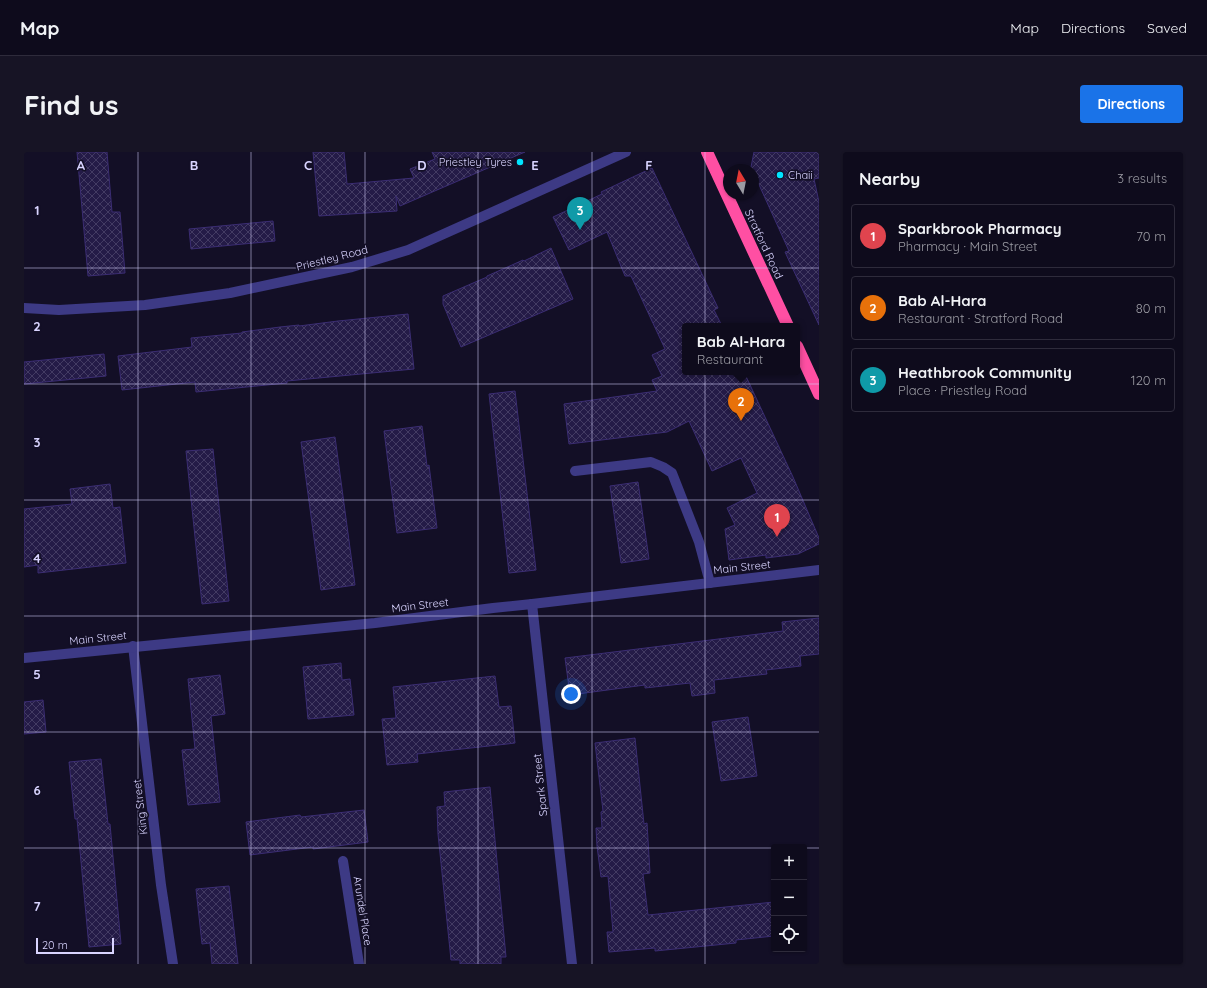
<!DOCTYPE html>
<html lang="en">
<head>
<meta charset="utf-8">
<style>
	body { margin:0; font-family:Quicksand,sans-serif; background:#171425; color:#f1f3f6 }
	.controls { position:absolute; right:12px; bottom:12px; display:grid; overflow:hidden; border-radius:4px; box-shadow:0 1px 3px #0004 }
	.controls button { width:36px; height:36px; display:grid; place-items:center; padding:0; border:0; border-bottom:1px solid #2e2b3b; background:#0e0b1c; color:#f1f3f6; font:20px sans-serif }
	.compass { position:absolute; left:699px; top:12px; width:36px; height:36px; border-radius:50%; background:#0e0b1c; box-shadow:0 1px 3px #0004; rotate:350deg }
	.scale { position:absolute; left:12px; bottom:10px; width:78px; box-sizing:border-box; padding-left:4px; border:2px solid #d9d4ff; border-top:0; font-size:11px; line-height:14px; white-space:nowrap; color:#d9d4ff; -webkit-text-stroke:3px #130f26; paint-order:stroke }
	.you { position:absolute; left:547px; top:542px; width:14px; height:14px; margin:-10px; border:3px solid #fff; border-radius:50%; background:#1a73e8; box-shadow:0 0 0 6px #1a73e833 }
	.badge { display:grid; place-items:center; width:26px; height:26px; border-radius:50%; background:#1a73e8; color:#fff; font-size:13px; font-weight:700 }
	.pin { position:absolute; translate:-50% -33px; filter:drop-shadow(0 1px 2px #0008) }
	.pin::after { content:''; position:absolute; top:21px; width:14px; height:12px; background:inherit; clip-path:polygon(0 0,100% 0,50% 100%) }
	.popup { position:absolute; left:658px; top:171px; width:118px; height:52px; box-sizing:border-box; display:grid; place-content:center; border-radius:4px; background:#0e0b1c; filter:drop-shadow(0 1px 3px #0005); font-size:13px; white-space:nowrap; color:#9b9ba3 }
	.popup b { font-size:15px; color:#f1f3f6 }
	.popup::after { content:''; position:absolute; left:50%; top:100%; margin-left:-8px; border:8px solid transparent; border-top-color:#0e0b1c }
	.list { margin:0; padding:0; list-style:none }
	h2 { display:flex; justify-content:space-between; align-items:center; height:52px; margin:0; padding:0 16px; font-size:17px }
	h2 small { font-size:13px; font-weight:400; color:#9b9ba3 }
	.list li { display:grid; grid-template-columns:26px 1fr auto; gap:12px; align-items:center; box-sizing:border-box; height:64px; margin:0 8px 8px; padding:0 8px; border:1px solid #2e2b3b; border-radius:4px }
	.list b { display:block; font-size:15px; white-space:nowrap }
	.list p { margin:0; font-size:13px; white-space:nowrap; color:#9b9ba3 }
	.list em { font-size:13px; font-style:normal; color:#9b9ba3 }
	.icon { flex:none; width:22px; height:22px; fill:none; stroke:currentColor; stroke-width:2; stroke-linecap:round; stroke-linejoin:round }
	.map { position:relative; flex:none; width:795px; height:812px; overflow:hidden; border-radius:4px }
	header { display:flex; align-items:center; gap:24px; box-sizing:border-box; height:56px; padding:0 20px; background:#0e0b1c; border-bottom:1px solid #2e2b3b }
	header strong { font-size:19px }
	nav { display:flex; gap:22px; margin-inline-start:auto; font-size:14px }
	.intro { display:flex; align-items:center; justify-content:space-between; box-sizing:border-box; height:96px; padding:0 24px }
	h1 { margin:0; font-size:28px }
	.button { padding:10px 18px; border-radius:4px; background:#1a73e8; color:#fff; font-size:14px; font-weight:700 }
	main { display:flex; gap:24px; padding:0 24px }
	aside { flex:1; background:#0e0b1c; border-radius:4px; box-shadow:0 1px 3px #0004 }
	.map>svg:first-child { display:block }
</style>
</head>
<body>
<header>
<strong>Map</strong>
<nav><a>Map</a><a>Directions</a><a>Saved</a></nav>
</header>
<div class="intro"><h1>Find us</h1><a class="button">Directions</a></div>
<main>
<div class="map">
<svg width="795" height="812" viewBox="0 0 795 812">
	<defs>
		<pattern id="building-cross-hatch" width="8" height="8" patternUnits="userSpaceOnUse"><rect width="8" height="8" fill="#241b47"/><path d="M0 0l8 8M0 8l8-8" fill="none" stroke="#433b63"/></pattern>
	</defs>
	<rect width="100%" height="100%" fill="#130f26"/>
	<g fill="url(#building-cross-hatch)" stroke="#3b2d73">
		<polygon points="53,0 83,0 88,60 96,60 101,121 64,124"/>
		<polygon points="289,0 320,0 323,32 390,26 386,17 411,7 408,0 501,0 376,54 372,44 373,59 295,64"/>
		<polygon points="730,0 795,0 795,26 790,27 795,50 795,173 761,100 765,99 727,15"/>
		<polygon points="628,16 694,156 690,158 698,174 661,174 661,220 720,220 769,325 795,386 795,392 774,402 742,406 742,403 705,408 701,377 711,373 703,356 733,341 717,306 688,319 665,269 643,280 545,292 540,252 633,239 628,228 638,224 628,203 641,197 607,124 601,124 583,80 545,98 529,65 578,42 577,40"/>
		<polygon points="249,69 251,89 167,97 165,77"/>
		<polygon points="527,96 549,147 437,195 419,152 419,144 463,125 463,124 488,113 499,108 500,109"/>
		<polygon points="384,162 390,217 263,229 263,231 172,240 171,230 98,238 94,204 168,195 167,186 218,181 218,180 256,175 275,173 275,174 314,169"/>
		<polygon points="80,202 82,224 0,232 0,210"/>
		<polygon points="491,239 512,418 485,421 465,242"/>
		<polygon points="398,274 403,314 405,313 413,376 373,381 360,279"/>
		<polygon points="311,285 331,433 297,438 277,290"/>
		<polygon points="189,297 205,449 178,452 162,299"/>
		<polygon points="614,330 625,407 597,411 586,334"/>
		<polygon points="86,332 89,356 96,355 102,411 14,421 14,413 0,415 0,357 48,352 46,337"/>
		<polygon points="795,466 795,502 776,504 777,514 742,518 743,522 690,528 691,541 668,544 666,531 621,536 621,533 546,543 541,506 759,479 758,470"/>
		<polygon points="317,511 318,528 326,527 330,563 284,567 279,515"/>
		<polygon points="196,523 201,562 187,564 196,650 164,653 158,598 171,597 164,527"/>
		<polygon points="471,524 475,555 487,554 491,591 483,592 393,602 394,610 363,613 358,567 372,566 369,535"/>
		<polygon points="19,548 22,580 0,582 0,550"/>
		<polygon points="724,565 733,624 697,629 688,570"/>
		<polygon points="611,586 620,672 623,671 626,721 619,722 624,763 750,750 750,784 712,788 712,791 631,799 631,796 585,800 583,780 589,780 584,724 577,725 573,694 572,676 578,676 577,660 579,659 571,591"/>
		<polygon points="77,607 84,672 86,672 97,792 65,795 53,667 51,667 45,610"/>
		<polygon points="466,635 482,805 477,805 477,812 436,812 436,808 427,808 414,682 413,655 421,654 420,640"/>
		<polygon points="340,658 344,690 289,697 289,695 226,703 222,670 276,663 277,665"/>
		<polygon points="205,734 214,812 188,812 186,791 178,792 172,737"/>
	</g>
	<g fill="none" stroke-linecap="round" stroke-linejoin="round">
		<g stroke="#3d3a85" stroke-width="10">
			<polyline points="0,156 35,158 121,153 206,141 328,115 384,98 602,0"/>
			<polyline points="551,319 627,310 639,315 648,321 675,390 686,431"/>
			<polyline points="508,452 548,812"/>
			<polyline points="109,494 137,733 149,812"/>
			<polyline points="0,506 351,471 469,456 508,452 795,418"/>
			<polyline points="319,709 335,812"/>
		</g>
		<g stroke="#ff4fa3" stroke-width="12">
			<polyline points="683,0 764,174"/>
			<polyline points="773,194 795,242"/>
		</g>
	</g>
	<path fill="none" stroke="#d9d4ff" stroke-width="1" stroke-opacity="0.55" d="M114,0V812M227,0V812M341,0V812M454,0V812M568,0V812M681,0V812M0,116H795M0,232H795M0,348H795M0,464H795M0,580H795M0,696H750M780,696H795"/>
	<g fill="#00e5ff" stroke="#130f26" stroke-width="1.5">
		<circle cx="496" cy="10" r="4"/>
		<circle cx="756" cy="23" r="4"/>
	</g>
	<g text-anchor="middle" stroke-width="3.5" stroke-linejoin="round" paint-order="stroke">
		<g font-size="11" fill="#d9d4ff" stroke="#130f26" text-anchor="end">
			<text x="488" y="14">Priestley Tyres</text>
			<text x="764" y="27" text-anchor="start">Chaii</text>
		</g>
		<g font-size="11" fill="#d9d4ff" stroke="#130f26">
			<text transform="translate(740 92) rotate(65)" y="4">Stratford Road</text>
			<text transform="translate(308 106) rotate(-14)" y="4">Priestley Road</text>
			<text transform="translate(718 415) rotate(-6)" y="4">Main Street</text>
			<text transform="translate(396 453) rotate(-7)" y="4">Main Street</text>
			<text transform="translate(74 486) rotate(-6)" y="4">Main Street</text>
			<text transform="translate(516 633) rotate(-96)" y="4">Spark Street</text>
			<text transform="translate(116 655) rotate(-97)" y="4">King Street</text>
			<text transform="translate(339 759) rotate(81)" y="4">Arundel Place</text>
		</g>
	</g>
	<g font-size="13" text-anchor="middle" font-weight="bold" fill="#d9d4ff" stroke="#130f26" stroke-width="3.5" stroke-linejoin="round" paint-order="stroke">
		<text x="57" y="18">A</text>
		<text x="170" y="18">B</text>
		<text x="284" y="18">C</text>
		<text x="398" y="18">D</text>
		<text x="511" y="18">E</text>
		<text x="625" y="18">F</text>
		<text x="13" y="63">1</text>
		<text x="13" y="179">2</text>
		<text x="13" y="295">3</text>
		<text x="13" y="411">4</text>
		<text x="13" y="527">5</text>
		<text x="13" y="643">6</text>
		<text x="13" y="759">7</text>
	</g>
</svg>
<div class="controls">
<button>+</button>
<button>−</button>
<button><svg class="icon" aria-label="locate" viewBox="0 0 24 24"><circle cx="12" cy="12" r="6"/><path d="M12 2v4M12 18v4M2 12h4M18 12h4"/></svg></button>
</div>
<svg class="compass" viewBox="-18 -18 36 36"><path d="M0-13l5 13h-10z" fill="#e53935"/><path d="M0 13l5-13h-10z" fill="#9b9ba3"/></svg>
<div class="scale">20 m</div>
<div class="you"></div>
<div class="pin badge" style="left:753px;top:385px;background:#e0444e">1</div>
<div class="pin badge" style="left:717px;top:269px;background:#e8710a">2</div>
<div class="popup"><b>Bab Al-Hara</b>Restaurant</div>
<div class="pin badge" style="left:556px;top:78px;background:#0f9aa8">3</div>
</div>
<aside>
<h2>Nearby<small>3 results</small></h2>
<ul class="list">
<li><span class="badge" style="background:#e0444e">1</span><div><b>Sparkbrook Pharmacy</b><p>Pharmacy · Main Street</p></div><em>70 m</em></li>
<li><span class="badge" style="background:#e8710a">2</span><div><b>Bab Al-Hara</b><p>Restaurant · Stratford Road</p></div><em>80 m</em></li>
<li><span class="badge" style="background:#0f9aa8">3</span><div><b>Heathbrook Community</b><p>Place · Priestley Road</p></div><em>120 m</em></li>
</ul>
</aside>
</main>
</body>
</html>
